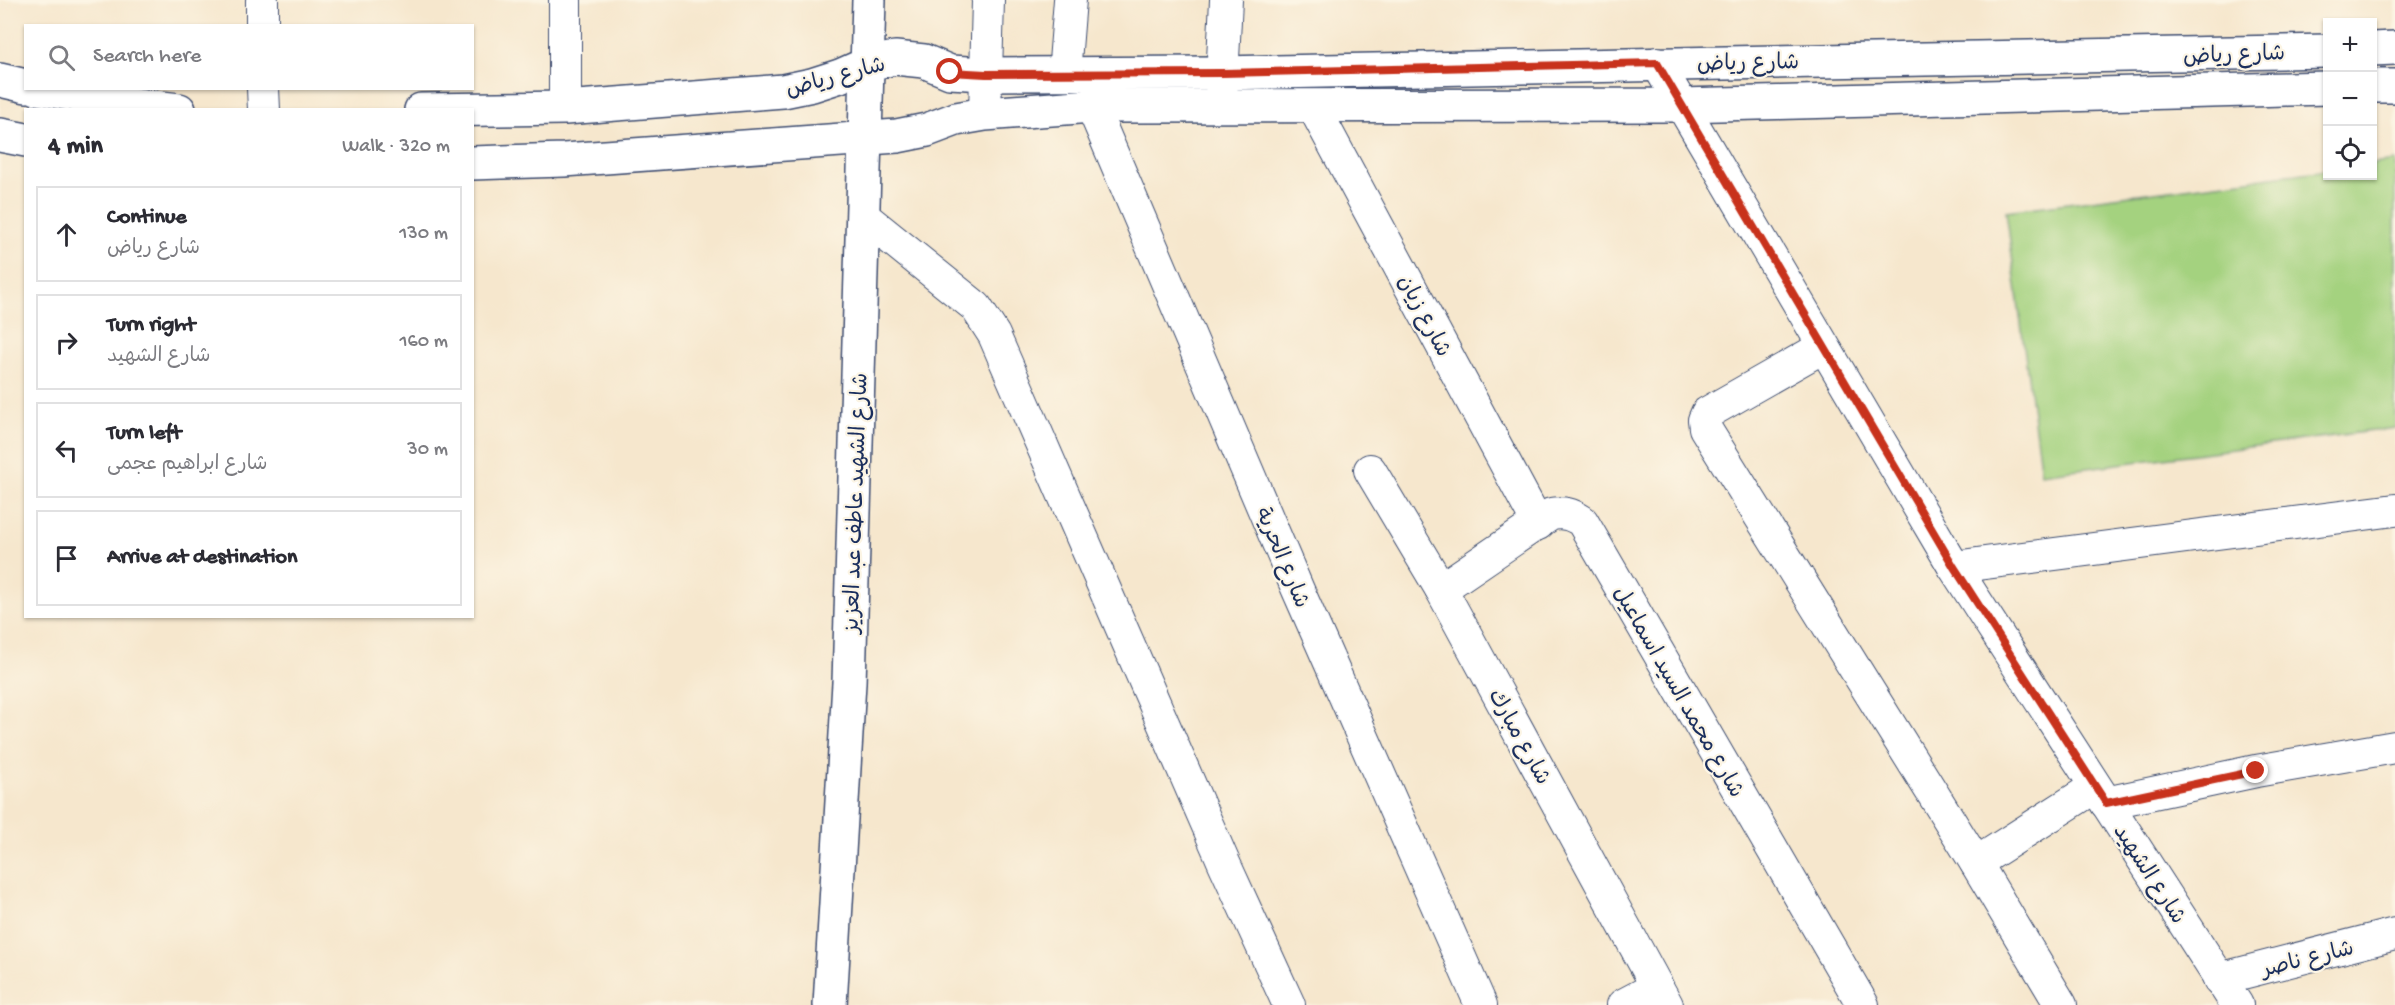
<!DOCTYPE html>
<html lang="en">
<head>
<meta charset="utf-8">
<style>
	body { margin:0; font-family:"Gochi Hand","Playpen Sans Arabic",sans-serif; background:#f7f7f7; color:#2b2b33 }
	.controls { position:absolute; right:18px; top:18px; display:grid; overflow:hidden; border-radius:0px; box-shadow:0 2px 4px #0004 }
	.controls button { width:54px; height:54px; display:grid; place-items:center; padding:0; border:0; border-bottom:2px solid #e1e1e2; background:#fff; color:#2b2b33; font:30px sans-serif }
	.stop { position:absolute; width:18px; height:18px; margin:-14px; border:4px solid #c8321e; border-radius:50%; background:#fff }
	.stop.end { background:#c8321e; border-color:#fff; box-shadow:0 2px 6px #0008 }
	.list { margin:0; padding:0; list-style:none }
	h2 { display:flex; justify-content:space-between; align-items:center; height:78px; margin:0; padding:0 24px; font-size:26px }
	h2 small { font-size:20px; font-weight:400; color:#7c7c81 }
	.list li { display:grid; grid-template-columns:39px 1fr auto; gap:18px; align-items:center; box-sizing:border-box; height:96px; margin:0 12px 12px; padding:0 12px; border:2px solid #e1e1e2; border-radius:0px }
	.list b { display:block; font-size:22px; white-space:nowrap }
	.list p { margin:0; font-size:20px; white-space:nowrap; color:#7c7c81 }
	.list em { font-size:20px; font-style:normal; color:#7c7c81 }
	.icon { flex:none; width:33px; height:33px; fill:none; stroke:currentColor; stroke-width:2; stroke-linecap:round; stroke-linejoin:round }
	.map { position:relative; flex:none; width:2395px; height:1005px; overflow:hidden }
	.search { position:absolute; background:#fff; box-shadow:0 2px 4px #0004; left:24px; top:24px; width:450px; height:66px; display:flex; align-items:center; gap:15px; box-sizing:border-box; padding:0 21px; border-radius:0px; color:#7c7c81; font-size:22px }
	.panel { position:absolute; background:#fff; box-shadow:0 2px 4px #0004; left:24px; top:108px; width:450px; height:510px; border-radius:0px }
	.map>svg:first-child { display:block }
</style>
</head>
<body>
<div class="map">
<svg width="2395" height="1005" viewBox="0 0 2395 1005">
	<rect width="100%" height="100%" fill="#fcf5e5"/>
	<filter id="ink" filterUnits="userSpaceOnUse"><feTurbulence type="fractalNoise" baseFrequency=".0167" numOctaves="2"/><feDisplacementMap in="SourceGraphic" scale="12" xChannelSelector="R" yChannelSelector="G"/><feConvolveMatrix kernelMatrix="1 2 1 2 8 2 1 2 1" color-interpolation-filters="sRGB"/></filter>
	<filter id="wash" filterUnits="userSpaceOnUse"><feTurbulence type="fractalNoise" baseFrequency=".008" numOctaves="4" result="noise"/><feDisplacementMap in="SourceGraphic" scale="24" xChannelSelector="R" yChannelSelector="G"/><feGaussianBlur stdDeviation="1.35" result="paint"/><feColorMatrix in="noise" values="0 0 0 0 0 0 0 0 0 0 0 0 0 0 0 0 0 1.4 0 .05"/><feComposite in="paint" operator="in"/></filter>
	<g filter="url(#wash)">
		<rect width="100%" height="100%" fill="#f6e7cd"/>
		<polygon fill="#a4d27f" stroke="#60806e" stroke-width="1.5" points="2395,161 2395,428 2041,474 2006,211 2327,170 2328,176 2372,176 2373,164"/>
	</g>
	<g filter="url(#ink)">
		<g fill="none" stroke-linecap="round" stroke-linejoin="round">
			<g stroke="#3c4b6f" stroke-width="34">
				<g id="street">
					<polyline points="262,0 262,26"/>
					<polyline points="1657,63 1954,567 2237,1005"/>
					<polyline points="1064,74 1070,0"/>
					<polyline points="263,88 264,110"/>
					<polyline points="1221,99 1226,0"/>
					<polyline points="1092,106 1298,590 1481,1005"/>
					<polyline points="1313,106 1538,524"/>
					<polyline points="565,108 565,0"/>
					<polyline points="985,114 988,0"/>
					<polyline points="863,216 976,307 994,335 1224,863 1289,1005"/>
					<polyline points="1823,347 1707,413 1704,420 1705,428 1976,863 2061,1005"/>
					<polyline points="1370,470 1441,589 1667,1005"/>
					<polyline points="1954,567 2395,510"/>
					<path d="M1441,589L1551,514C1564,512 1571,514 1582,521L1863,1005"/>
					<polyline points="2106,803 2256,771 2395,747"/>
					<polyline points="1976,863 2095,787"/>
					<polyline points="2219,979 2395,934"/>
					<polyline points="1623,1005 1657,987"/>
				</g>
			</g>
			<g stroke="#3c4b6f" stroke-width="36">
				<g id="secondary">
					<polyline points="2372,49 2395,48"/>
					<polyline points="0,80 26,86"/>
					<polyline points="2372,86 2395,86"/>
					<polyline points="37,88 120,103 179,110"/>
					<polyline points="421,110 565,108 783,91 812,85 840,76 867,64 895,58 924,61 950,72 986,74 1222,73 2328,51"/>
					<polyline points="0,135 26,140"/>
					<polyline points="472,163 564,160 897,136 927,130 956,119 985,114 1092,106 1681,105 2328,88"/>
					<polyline points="830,1005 849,683 869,0"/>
				</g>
			</g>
			<use href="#street" stroke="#fff" stroke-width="32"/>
			<use href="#secondary" stroke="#fff" stroke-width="33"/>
		</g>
	</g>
	<g fill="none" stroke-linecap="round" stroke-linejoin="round" filter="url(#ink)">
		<polyline stroke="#c8321e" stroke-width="8" points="950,72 986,74 1222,73 1657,63 1954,567 2106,803 2256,771"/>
	</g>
	<g text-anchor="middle" stroke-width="4.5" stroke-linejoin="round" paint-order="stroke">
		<g font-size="22" fill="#1b2f5e" stroke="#fcf5e5">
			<text transform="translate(2234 53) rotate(-2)" y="8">شارع رياض</text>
			<text transform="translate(1748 61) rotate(-1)" y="8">شارع رياض</text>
			<text transform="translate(835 75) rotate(-15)" y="8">شارع رياض</text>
			<text transform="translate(1426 315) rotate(62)" y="8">شارع زيان</text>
			<text transform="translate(854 503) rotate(-88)" y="8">شارع الشهيد عاطف عبد العزيز</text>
			<text transform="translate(1284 557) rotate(67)" y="8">شارع الحرية</text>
			<text transform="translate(1680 691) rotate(60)" y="8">شارع محمد السيد اسماعيل</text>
			<text transform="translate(1521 736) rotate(61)" y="8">شارع مبارك</text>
			<text transform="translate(2151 873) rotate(57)" y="8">شارع الشهيد</text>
			<text transform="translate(2307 957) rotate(-14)" y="8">شارع ناصر</text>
		</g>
	</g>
</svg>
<div class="controls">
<button>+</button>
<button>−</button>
<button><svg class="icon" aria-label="locate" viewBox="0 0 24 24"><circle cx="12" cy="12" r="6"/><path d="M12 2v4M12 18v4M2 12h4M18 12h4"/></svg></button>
</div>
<div class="stop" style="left:950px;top:72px"></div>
<div class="stop end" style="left:2256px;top:771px"></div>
<div class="search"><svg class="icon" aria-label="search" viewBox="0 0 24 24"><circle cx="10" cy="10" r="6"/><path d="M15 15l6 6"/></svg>Search here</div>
<section class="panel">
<h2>4 min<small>Walk · 320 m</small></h2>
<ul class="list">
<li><svg class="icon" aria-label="ahead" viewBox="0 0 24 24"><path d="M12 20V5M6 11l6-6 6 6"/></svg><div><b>Continue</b><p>شارع رياض</p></div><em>130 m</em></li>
<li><svg class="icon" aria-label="right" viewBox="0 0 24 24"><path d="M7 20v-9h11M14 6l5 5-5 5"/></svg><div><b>Turn right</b><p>شارع الشهيد</p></div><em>160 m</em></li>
<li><svg class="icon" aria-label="left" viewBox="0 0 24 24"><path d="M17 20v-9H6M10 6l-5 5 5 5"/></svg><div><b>Turn left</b><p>شارع ابراهيم عجمى</p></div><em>30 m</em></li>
<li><svg class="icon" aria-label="arrive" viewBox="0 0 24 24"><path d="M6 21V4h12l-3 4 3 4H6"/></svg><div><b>Arrive at destination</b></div></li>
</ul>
</section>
</div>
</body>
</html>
